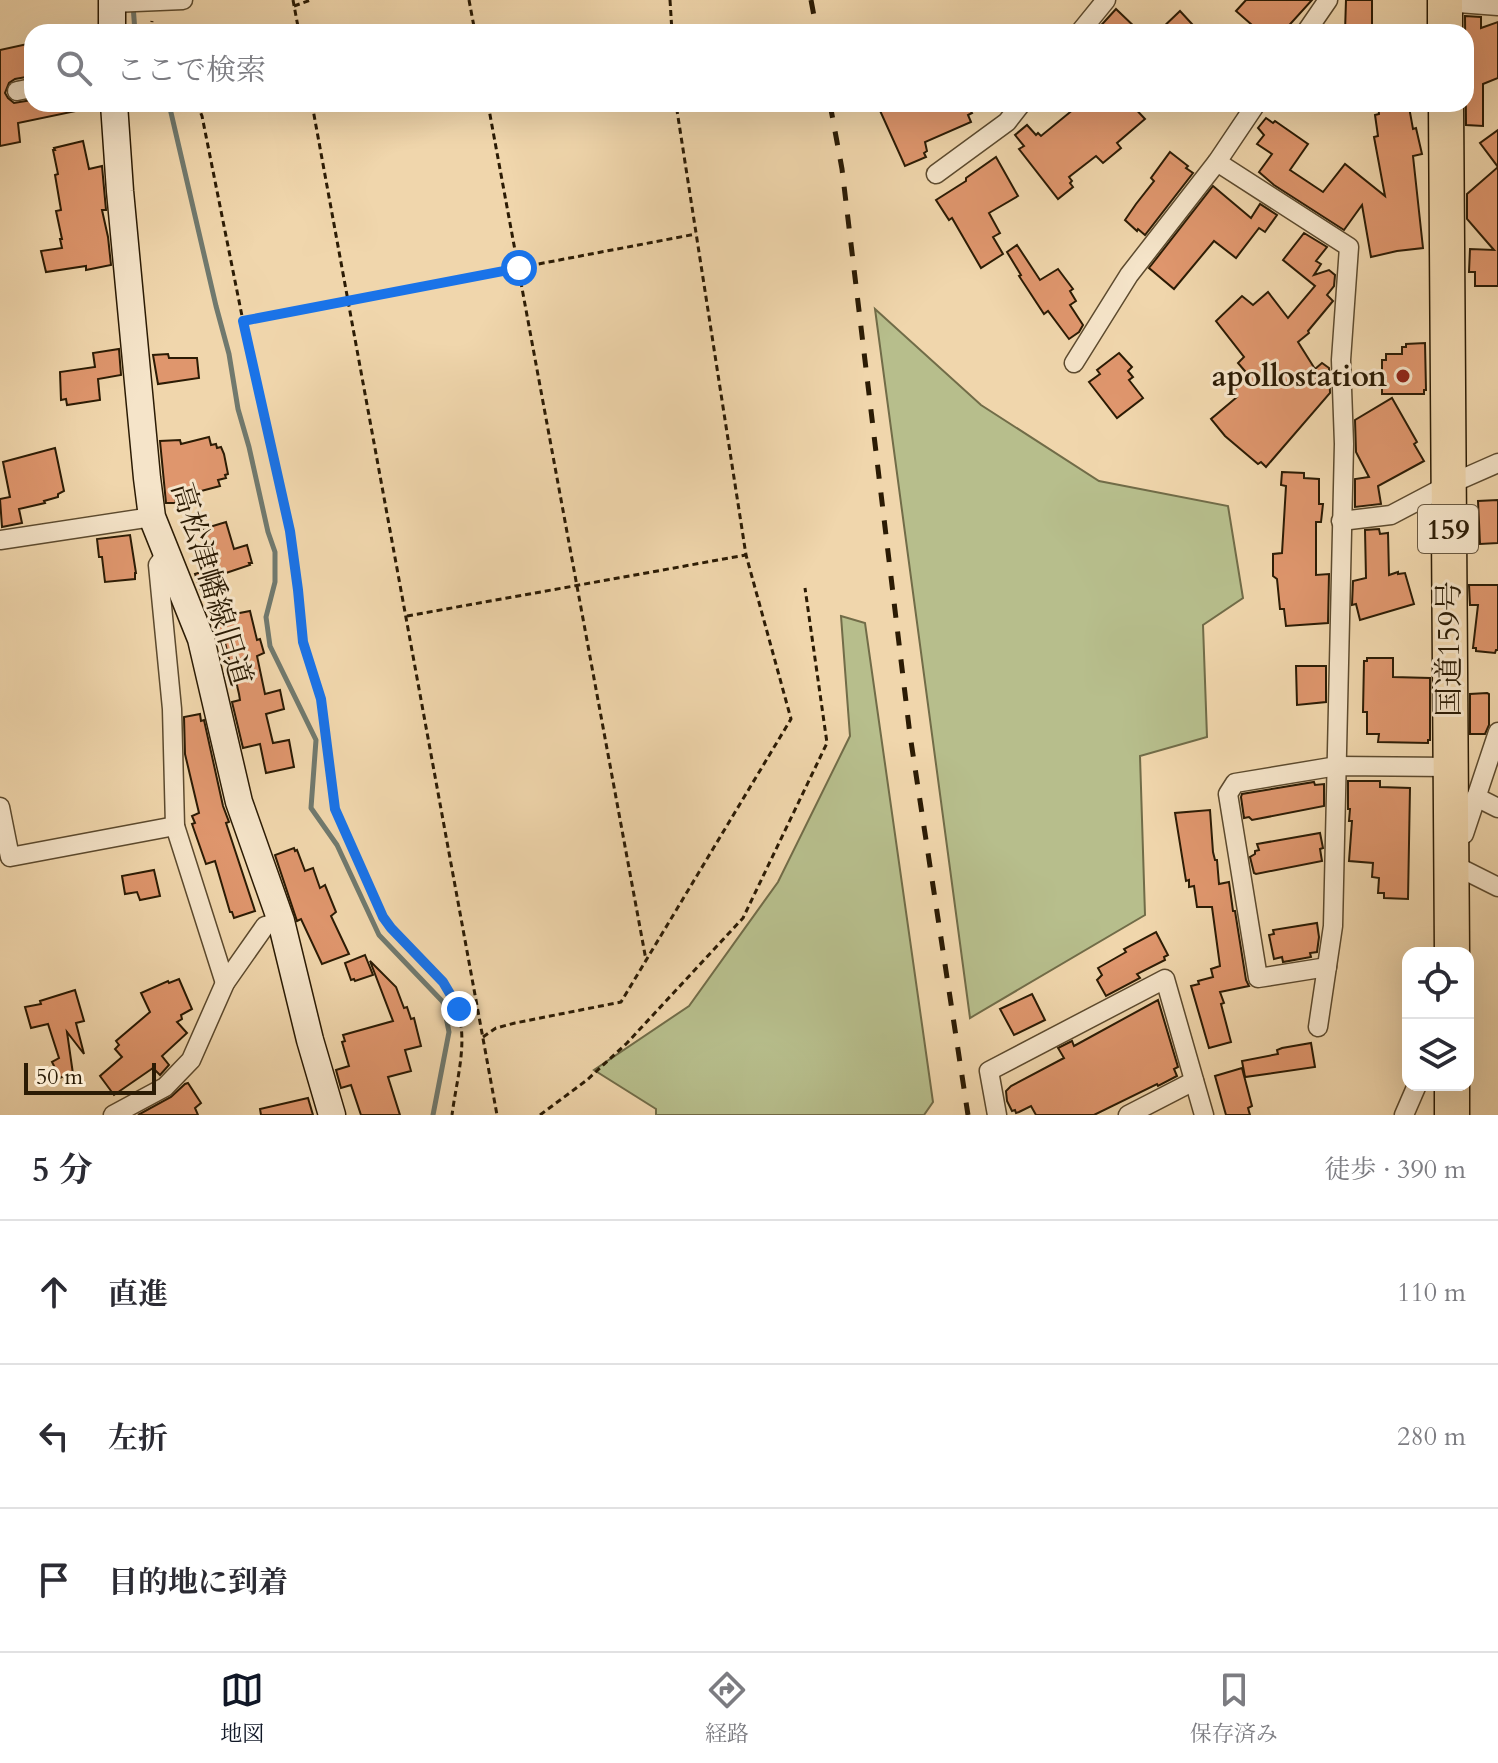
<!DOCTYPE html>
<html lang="ja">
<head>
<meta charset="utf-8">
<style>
	body { margin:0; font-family:Cardo,"Noto Serif JP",serif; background:#f2f2f3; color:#2b2b33 }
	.controls { position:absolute; right:24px; bottom:24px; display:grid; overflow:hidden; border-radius:16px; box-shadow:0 8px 32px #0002 }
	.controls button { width:72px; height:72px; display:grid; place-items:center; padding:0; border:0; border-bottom:2px solid #e1e1e2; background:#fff; color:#2b2b33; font:40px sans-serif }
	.scale { position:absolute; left:24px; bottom:20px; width:132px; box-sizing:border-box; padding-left:8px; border:4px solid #2b1b04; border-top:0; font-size:22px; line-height:28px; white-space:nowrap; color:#2b1b04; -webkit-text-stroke:6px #f5e4c9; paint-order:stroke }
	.stop { position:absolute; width:24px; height:24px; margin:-18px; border:6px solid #1a73e8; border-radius:50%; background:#fff }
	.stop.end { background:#1a73e8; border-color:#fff; box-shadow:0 2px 8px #0008 }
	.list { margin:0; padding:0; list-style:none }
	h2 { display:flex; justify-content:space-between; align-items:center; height:104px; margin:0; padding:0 32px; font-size:34px }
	h2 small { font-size:26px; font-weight:400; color:#7c7c81 }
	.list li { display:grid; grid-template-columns:52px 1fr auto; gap:24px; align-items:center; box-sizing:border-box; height:144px; padding:0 32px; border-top:2px solid #e1e1e2 }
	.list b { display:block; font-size:30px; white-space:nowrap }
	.list em { font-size:26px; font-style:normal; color:#7c7c81 }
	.icon { flex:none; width:44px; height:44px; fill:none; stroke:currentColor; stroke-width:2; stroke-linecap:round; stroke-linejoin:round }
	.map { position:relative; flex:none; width:1498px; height:1115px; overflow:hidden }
	.search { position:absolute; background:#fff; box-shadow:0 8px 32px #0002; left:24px; right:24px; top:24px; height:88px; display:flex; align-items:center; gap:20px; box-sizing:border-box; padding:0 28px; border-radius:24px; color:#7c7c81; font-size:30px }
	.sheet { height:536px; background:#fff }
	nav { display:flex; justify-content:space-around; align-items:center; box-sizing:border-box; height:112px; border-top:2px solid #e1e1e2; background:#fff; font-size:22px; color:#7c7c81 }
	nav a { display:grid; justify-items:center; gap:4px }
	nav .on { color:#111827 }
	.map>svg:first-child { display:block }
</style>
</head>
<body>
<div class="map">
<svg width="1498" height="1115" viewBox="0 0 1498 1115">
	<rect width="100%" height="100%" fill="#f0d6ac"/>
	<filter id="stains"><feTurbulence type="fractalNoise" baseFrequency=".0025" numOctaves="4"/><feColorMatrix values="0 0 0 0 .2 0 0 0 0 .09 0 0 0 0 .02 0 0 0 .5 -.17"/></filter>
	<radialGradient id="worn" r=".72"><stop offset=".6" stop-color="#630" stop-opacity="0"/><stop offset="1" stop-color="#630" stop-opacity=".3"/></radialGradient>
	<g fill="#b7be8c" stroke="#716c48" stroke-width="2">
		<polygon points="875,309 981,405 1099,481 1228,506 1243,598 1203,625 1207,737 1140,756 1145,915 970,1018"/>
		<polygon points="841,616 865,623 933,1102 924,1115 656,1115 656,1109 594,1070 689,1006 778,882 850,736"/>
	</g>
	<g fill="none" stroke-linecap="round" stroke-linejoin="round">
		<g stroke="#70796e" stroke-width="5">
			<polyline points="133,5 135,32"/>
			<polyline points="169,104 216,306 229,354 238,409 249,447 268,532 275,552 275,582 266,617 270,646 316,740 311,808 337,845 379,935 443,1002 449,1032 433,1115"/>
		</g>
	</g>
	<g fill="#df966d" stroke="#2b1b04" stroke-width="2">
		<polygon points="1246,0 1312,0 1283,32 1260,32 1236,11"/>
		<polygon points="1346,0 1372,0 1372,32 1345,32"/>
		<polygon points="1116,9 1140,32 1095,32"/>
		<polygon points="1180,11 1192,24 1184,32 1158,32"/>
		<polygon points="1465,16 1481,17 1481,28 1498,22 1498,78 1483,84 1483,126 1466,125"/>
		<polygon points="32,43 32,76 15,79 9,83 5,93 8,98 14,103 32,100 32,104 76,104 76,111 18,123 20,142 0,146 0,50"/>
		<polygon points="877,104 903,104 906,109 918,104 966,104 972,113 968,115 971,122 925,142 927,151 924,153 926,157 905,166"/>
		<polygon points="1080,104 1131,104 1145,119 1117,143 1121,148 1103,163 1096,156 1069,177 1072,181 1070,183 1073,187 1058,199 1019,149 1024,146 1015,135 1027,125 1036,135 1038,133 1041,136"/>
		<polygon points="1378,104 1402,104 1402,109 1409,107 1413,129 1416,128 1422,154 1413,156 1423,248 1397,251 1371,257 1362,205 1344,230 1274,185 1259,172 1272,154 1257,144 1264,135 1258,128 1266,118 1273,123 1275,121 1308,144 1290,170 1323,192 1345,164 1385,196 1374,137 1378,136 1375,115 1379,114"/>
		<polygon points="1498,130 1498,167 1480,143"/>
		<polygon points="83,141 89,169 102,166 106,210 102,210 108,237 111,265 86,270 86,266 46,272 41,251 62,248 60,239 62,239 56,211 61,210 55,175 58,174 53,150 55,150 54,148"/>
		<polygon points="1170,152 1188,166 1186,168 1193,173 1145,235 1138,229 1137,231 1125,220 1136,204 1154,181 1151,178"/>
		<polygon points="996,157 1018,196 989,213 1000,233 993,237 1003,254 981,268 952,218 949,220 936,200 966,181 966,178"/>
		<polygon points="1498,167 1498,286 1475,286 1475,272 1469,272 1470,249 1494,250 1467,219 1467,194"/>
		<polygon points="1213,186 1251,218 1260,204 1277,215 1265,232 1259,228 1236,258 1214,241 1174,289 1149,268"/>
		<polygon points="1304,233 1327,247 1316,261 1321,264 1314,275 1329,270 1335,275 1334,286 1327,295 1333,301 1308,331 1309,333 1298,342 1315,369 1322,363 1329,368 1330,393 1266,467 1261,462 1258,464 1225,436 1211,419 1237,397 1232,392 1250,377 1238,363 1244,357 1216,321 1242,296 1253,305 1268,292 1288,318 1315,286 1283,260"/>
		<polygon points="1017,245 1040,280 1058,269 1073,289 1070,291 1076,301 1070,305 1083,325 1079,332 1069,339 1048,311 1044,314 1019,276 1021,275 1007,252"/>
		<polygon points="1425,343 1426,390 1424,390 1424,394 1382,394 1382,360 1386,360 1386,354 1402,354 1402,347 1406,347 1406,344"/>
		<polygon points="119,349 121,375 98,379 100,400 67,405 66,399 61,400 60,372 95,367 93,353"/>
		<polygon points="1119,353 1132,367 1128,371 1133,377 1129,380 1143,398 1117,418 1089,382 1100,374 1097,370"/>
		<polygon points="168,354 169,358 197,358 199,378 158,384 153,355"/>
		<polygon points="1392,398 1417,442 1414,444 1424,461 1378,486 1381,504 1355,507 1355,479 1369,477 1356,452 1355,420"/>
		<polygon points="209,437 211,445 216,444 217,448 221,447 224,454 228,474 225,475 226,478 218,480 220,486 186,495 175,496 176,503 166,503 160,441 180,440 181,444"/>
		<polygon points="55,448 64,491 58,494 58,497 44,501 45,503 19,509 22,523 2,527 0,499 10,497 3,462"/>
		<polygon points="1282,472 1304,473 1304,478 1319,479 1319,504 1323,504 1321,522 1316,522 1316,575 1329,574 1328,623 1286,626 1284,609 1280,609 1277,579 1273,576 1273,554 1282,553 1286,486 1281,485"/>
		<polygon points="1498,500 1498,543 1480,544 1478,501"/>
		<polygon points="226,522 234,549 247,545 252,563 249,563 250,565 214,577 216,583 200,589 195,574 211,569 208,561 212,560 203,529"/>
		<polygon points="1379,529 1380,534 1388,533 1389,575 1398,572 1398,574 1405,573 1414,604 1360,620 1356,604 1352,605 1353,581 1366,578 1365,530"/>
		<polygon points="130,535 136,573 135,573 135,579 105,582 102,557 99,557 97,539"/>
		<polygon points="1469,585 1498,585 1498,650 1496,650 1495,653 1476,651 1476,648 1473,648 1478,605 1470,605"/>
		<polygon points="250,611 257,640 260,639 264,653 257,656 265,694 280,690 284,709 266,714 273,743 289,740 294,767 266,773 260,744 243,748 232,702 240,700 239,694 232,664 230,664 223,634 218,635 214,618"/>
		<polygon points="1367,658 1393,658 1393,677 1430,678 1430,740 1428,740 1428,743 1378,742 1379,734 1367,734 1367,712 1363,712 1364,661 1367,661"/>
		<polygon points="1296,666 1326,666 1326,702 1297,705"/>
		<polygon points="1487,693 1489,694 1489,725 1485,734 1470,734 1470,694"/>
		<polygon points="200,714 201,721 204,720 223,806 229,822 226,823 255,911 234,918 232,912 230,912 215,861 206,864 192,824 195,823 192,816 199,813 185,754 184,717"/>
		<polygon points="1348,781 1380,781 1380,787 1410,788 1408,899 1384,898 1384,893 1378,893 1379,878 1372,877 1373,863 1349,861 1352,821 1349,821 1350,809 1348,809"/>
		<polygon points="1314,782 1315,785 1324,784 1324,806 1252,820 1249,817 1244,818 1241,797 1242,794"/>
		<polygon points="1210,810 1213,852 1215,860 1217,860 1219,884 1229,882 1233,911 1235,911 1246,980 1249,986 1220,992 1224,1003 1221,1004 1231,1042 1209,1048 1191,986 1199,984 1198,981 1213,977 1211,969 1220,966 1212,907 1197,907 1194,886 1189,887 1189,880 1186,881 1175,813"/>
		<polygon points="1320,833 1323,848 1320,849 1322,861 1256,874 1254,873 1250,857 1255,854 1255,851 1259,850 1257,844"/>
		<polygon points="294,848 295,851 297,850 305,871 313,868 320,888 325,885 336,912 331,916 349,954 322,964 301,919 297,921 275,855"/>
		<polygon points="154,870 160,896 140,900 137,892 125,894 122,876"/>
		<polygon points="1317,923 1319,937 1317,952 1310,953 1311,957 1283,962 1282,957 1274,959 1269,935 1274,934 1273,930"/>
		<polygon points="1156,932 1168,955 1164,957 1165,960 1137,974 1140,978 1106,996 1097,980 1102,975 1098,968 1126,952 1124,949"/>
		<polygon points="365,955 373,975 355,981 354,979 351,980 345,963"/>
		<polygon points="370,961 396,987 404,1008 407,1007 411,1019 414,1018 421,1046 405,1050 411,1071 388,1077 400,1115 361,1115 351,1085 341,1088 336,1070 349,1066 342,1042 345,1041 343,1035 393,1021"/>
		<polygon points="179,979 192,1009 181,1015 182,1019 177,1022 187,1033 162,1056 169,1065 160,1075 153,1068 114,1095 100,1076 122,1057 115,1049 119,1045 116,1041 150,1012 141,993 168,981 169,983"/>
		<polygon points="75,990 84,1021 76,1023 84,1054 67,1032 74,1081 66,1082 64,1076 60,1078 52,1062 59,1058 48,1024 31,1028 25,1007 41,1004 40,1001"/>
		<polygon points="1032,994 1045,1020 1014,1035 1000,1009"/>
		<polygon points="1158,1000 1178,1067 1174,1069 1177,1076 1158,1086 1157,1084 1094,1115 1036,1115 1031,1106 1019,1112 1016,1113 1015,1110 1012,1111 1007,1101 1006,1091 1011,1086 1064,1058 1058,1048 1072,1041 1074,1046"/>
		<polygon points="1311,1043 1315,1067 1245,1077 1242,1061 1278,1054 1277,1050 1282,1048"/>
		<polygon points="1242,1068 1252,1106 1248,1108 1250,1115 1226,1115 1215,1076"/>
		<polygon points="188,1083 201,1103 195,1108 198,1115 138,1115 171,1097 185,1084"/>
		<polygon points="308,1098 313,1115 261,1115 260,1109"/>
	</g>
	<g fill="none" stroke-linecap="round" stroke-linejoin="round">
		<g stroke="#5c4a2e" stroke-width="21">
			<g id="street">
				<polyline points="1445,2 1498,6"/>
				<polyline points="112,3 183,0"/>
				<polyline points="1080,32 1106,0"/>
				<polyline points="1306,32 1328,0"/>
				<polyline points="17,91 32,88"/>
				<polyline points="1217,162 1349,247 1341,360 1344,444 1333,926 1318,1027"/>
				<polyline points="936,174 1007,122 1021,104"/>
				<polyline points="1074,363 1129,275 1217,162 1256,104"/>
				<polyline points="1341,521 1391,515 1448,485 1498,463"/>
				<polyline points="0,540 152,517"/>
				<polyline points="167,553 158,565 172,709 175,826 225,983"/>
				<polyline points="1476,797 1498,808"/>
				<polyline points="0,807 10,857 175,826"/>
				<polyline points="1455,836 1464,834 1498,732"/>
				<polyline points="1452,864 1498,887"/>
				<polyline points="1327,967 1258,978 1228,794 1235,783 1337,766 1450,767"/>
				<polyline points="113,1115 165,1087 191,1060 225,983 265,926 281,921"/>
				<polyline points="997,1115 989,1071 1165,979 1204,1115"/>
				<polyline points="1128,1115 1194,1081"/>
				<polyline points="1404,1115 1417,1085"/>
			</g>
		</g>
		<g stroke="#2b1b04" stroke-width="29">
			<g id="secondary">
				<polyline points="112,32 112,0"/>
				<polyline points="114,104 120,191 147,478 152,517 201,639 239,802 281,921 310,1040 332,1115"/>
			</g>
		</g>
		<g stroke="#2b1b04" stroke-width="37">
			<g id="highway">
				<polyline points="1445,0 1445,32"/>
				<polyline points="1446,104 1452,953"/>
				<polyline points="1452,1085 1452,1115"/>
			</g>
		</g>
		<g stroke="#2b1b04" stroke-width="3" stroke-dasharray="6 4" stroke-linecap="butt">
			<polyline points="293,0 299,32"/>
			<polyline points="469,0 475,32"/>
			<polyline points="670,0 672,32"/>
			<polyline points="294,6 311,0"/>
			<polyline points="151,32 152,21"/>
			<path d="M197,104L202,116L243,321L290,531L298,590L303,642L321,699L335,809L383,917C400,941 426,959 443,982C475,1024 458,1068 452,1115"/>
			<polyline points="312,104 497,1115"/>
			<polyline points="488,104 646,960"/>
			<polyline points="244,320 696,234"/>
			<polyline points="407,616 746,555"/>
			<polyline points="483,1037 496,1028 515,1023 621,1002 791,719 746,555 676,104"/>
			<polyline points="540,1115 587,1080 627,1043 743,918 827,743 805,588"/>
		</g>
		<use href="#street" stroke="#f5e4c9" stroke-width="18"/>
		<use href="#secondary" stroke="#f5e4c9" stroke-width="26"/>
		<use href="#highway" stroke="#f0d6ac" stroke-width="34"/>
		<g stroke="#2b1b04" stroke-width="5" stroke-dasharray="14 14" stroke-linecap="butt">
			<polyline points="811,0 817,32"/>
			<polyline points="830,104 842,169 910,735 968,1115"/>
		</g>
	</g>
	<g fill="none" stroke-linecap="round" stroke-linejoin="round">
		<polyline stroke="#1a73e8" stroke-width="10" points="459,1009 443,982 391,928 383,917 335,809 321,699 303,642 298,590 290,531 243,321 519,268"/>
	</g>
	<circle fill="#8f2418" stroke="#f5e4c9" stroke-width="3" cx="1403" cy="376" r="8"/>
	<g text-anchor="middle" stroke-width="6" stroke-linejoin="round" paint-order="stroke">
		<rect fill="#f5e4c9" stroke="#68573f" stroke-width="2" x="1418" y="505" width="60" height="48" rx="6"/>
		<g font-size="28" font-weight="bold" fill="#2b1b04">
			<text x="1448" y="539">159</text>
		</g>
		<g font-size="30" font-weight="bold" fill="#2b1b04" stroke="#f5e4c9" text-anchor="end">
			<text x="1387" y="386">apollostation</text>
		</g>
		<g font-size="30" fill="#2b1b04" stroke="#f5e4c9">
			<text transform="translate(212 584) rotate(73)" y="10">高松津幡線旧道</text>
			<text transform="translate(1449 649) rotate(-90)" y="10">国道159号</text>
		</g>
	</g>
	<rect width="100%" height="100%" filter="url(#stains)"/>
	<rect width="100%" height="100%" fill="url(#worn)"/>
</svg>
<div class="controls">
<button><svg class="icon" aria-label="locate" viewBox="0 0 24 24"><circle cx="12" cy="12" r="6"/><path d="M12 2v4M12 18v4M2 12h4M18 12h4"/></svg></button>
<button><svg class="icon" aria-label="layers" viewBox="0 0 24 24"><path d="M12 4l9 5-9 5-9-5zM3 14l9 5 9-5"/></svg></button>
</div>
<div class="scale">50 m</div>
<div class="stop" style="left:519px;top:268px"></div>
<div class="stop end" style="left:459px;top:1009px"></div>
<div class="search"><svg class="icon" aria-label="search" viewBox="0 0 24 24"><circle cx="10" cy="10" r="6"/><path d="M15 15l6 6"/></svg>ここで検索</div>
</div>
<section class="sheet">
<h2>5 分<small>徒歩 · 390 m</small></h2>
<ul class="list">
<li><svg class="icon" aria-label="ahead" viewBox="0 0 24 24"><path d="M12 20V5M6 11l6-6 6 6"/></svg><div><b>直進</b></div><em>110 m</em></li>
<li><svg class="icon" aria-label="left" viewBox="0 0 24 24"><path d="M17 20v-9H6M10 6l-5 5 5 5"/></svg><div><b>左折</b></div><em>280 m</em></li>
<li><svg class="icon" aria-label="arrive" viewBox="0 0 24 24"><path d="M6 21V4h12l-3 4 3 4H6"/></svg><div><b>目的地に到着</b></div></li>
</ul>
</section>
<nav>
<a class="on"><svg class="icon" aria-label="map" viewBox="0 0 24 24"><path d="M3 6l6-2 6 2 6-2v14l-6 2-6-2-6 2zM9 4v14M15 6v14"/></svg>地図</a>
<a><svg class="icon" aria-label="directions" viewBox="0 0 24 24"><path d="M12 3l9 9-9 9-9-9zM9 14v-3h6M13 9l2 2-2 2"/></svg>経路</a>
<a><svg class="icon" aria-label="saved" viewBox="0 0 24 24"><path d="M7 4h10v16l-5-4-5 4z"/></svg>保存済み</a>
</nav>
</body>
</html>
